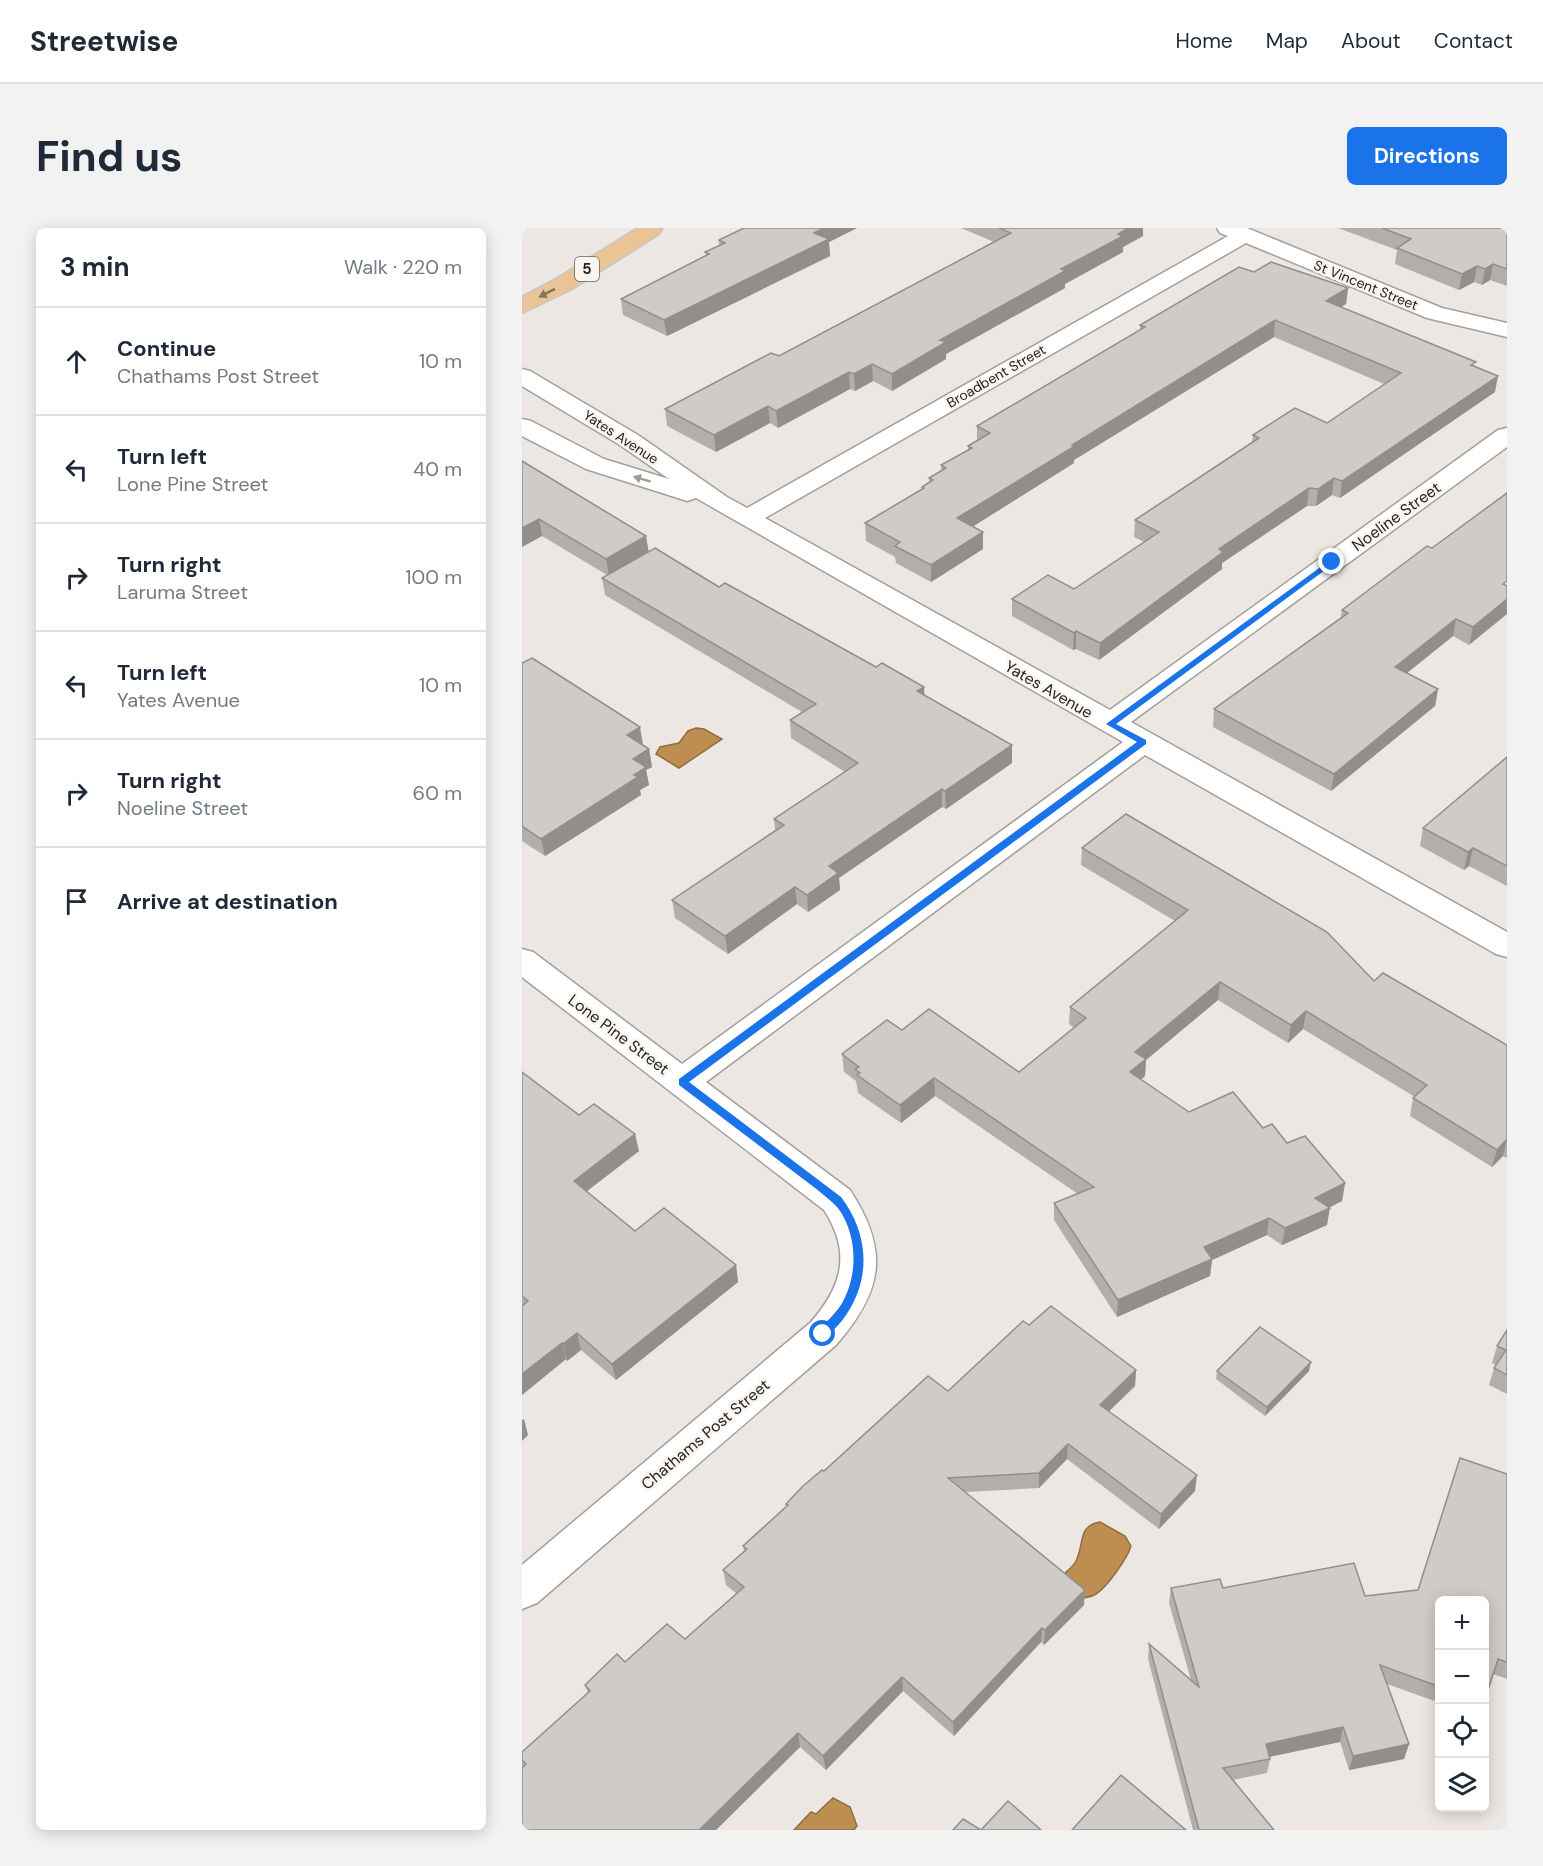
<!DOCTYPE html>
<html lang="en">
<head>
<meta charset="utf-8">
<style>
	body { margin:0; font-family:"DM Sans",sans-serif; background:#f2f2f3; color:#1f2937 }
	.controls { position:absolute; right:18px; bottom:18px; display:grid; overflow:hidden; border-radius:9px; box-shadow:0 3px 15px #0003 }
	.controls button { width:54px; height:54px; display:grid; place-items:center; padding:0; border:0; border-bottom:2px solid #e0e1e3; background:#fff; color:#1f2937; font:30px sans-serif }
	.stop { position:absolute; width:18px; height:18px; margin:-14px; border:4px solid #1a73e8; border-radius:50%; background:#fff }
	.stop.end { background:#1a73e8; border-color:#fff; box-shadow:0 2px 6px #0008 }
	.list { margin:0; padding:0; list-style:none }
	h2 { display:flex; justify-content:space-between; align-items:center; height:78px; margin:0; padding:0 24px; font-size:26px }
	h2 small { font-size:20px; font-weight:400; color:#747a83 }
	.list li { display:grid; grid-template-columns:39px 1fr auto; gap:18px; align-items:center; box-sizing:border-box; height:108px; padding:0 24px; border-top:2px solid #e0e1e3 }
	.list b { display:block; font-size:22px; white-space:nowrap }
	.list p { margin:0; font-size:20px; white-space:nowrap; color:#747a83 }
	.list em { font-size:20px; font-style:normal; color:#747a83 }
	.icon { flex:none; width:33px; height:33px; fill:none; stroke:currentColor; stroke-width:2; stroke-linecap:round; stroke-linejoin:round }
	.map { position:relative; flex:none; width:985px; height:1602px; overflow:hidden; border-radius:9px }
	header { display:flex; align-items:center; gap:36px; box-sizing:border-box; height:84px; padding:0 30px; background:#fff; border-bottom:2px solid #e0e1e3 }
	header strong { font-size:28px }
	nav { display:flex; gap:33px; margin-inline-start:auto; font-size:21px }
	.intro { display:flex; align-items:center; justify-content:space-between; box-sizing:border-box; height:144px; padding:0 36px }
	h1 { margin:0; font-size:42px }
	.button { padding:15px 27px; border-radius:9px; background:#1a73e8; color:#fff; font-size:21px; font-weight:700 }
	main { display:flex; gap:36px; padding:0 36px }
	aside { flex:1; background:#fff; border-radius:9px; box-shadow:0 3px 15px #0003 }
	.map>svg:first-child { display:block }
</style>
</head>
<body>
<header>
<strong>Streetwise</strong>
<nav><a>Home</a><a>Map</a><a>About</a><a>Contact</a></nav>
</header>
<div class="intro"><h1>Find us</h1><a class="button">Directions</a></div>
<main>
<aside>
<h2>3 min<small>Walk · 220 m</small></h2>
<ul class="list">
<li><svg class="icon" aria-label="ahead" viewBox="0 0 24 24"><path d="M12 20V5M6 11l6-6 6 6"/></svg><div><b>Continue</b><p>Chathams Post Street</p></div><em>10 m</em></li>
<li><svg class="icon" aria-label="left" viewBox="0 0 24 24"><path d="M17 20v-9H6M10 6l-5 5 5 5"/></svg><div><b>Turn left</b><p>Lone Pine Street</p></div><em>40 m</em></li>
<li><svg class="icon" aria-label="right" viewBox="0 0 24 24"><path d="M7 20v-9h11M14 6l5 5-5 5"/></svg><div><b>Turn right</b><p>Laruma Street</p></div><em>100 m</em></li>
<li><svg class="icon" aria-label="left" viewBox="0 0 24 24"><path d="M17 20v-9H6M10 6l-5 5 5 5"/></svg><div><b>Turn left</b><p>Yates Avenue</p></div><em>10 m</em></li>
<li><svg class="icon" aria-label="right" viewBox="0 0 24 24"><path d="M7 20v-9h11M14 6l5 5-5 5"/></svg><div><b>Turn right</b><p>Noeline Street</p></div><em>60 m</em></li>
<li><svg class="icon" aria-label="arrive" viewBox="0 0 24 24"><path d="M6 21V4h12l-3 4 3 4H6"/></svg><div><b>Arrive at destination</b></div></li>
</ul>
</aside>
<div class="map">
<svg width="985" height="1602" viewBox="0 0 985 1602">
	<rect width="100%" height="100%" fill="#ece7e2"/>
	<g fill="#bd8e50" stroke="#8f6e42" stroke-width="1.5">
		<polygon points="174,500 182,501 200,511 157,540 134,526 138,519 157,515 166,503"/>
		<path d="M578,1294L603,1308L609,1318C605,1331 585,1359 574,1366C568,1370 561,1370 554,1370L540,1348C545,1343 551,1339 554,1333C563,1315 555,1298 578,1294Z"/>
		<polygon points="311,1570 328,1579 335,1598 332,1602 272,1602 289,1584 294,1586"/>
	</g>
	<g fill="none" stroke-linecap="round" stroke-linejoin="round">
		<g stroke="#a39f9a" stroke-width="3">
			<path id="minor" d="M695,0H725L920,80L985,95V109L905,90L724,15L243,290L588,482L976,202L985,200V219L609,494L985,704V729L974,726L623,527L184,854L328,962C368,1023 361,1063 314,1117L15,1375L0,1381V1337L288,1095C320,1059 330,1025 302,982L0,749V721L11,724L160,836L601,514L174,270L165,273L156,270L64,241L0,208V191L9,193L82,231L147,251L98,217L0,158V141L8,143L116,207L205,269L225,280L706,8L698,5Z"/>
		</g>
		<g stroke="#c6c6c5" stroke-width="3">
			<polygon id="trunk" points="116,0 140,1 137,6 50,61 0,85 0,69 34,51"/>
		</g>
		<use href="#minor" fill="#fff" fill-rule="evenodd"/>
		<use href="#trunk" fill="#eac496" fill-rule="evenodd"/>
	</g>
	<g fill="#b2afaa">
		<polygon points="222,0 335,0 307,14 308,28 145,108 101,87 99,71 184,28 183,24 197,18 197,12"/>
		<polygon points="439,0 621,0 621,8 601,19 601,24 543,56 543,60 424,126 424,131 370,163 351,153 333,163 328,161 256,200 248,195 194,224 145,198 143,181 257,128 472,14"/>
		<polygon points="816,0 985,0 985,58 968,52 960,57 952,54 937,62 873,36 875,22"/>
		<polygon points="732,44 826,60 824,76 819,79 953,138 973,164 818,270 810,267 794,278 785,278 700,335 700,341 577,432 554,421 551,422 490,388 490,371 552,361 622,314 612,309 613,292 730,214 731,207 805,195 862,156 752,109 552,232 552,235 451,298 461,321 409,354 374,335 373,329 344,313 343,295 400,261 400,259 407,255 407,250 419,243 419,237 446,222 446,218 455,212 455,198 618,103 618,97"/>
		<polygon points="0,233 127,324 197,359 402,467 490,517 490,535 424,581 420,579 317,650 318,662 286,684 275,676 206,726 153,690 150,672 253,602 252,591 323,544 269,510 268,492 280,484 83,367 80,350 85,347 20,308 0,319"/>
		<polygon points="985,265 947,417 931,408 885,445 916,461 913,478 809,563 691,499 692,481 819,389 820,382 910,320"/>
		<polygon points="0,435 127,521 130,539 124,542 127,557 118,562 119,567 23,628 0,613"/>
		<polygon points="985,529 985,658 947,638 942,642 898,618 901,600"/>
		<polygon points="560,620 852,753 985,817 985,930 981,928 970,939 888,888 891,870 893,869 781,801 766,815 696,772 624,832 623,848 619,851 667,884 741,900 765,915 823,955 820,973 807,979 805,997 760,1017 745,1007 690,1032 688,1048 595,1089 532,992 532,975 556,966 413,868 379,895 336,865 334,853 322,844 320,826 380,802 497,844 552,800 547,796 548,779 653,693 559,637"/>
		<polygon points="0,844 57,887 117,923 65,963 113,1003 214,1037 216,1054 94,1152 59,1122 45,1133 44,1131 0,1167"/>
		<polygon points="507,1097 614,1142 613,1158 587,1183 673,1263 637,1301 545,1231 517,1260 444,1264 562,1377 522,1417 519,1414 432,1508 381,1463 304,1542 278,1519 194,1602 0,1602 0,1524 66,1465 63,1457 103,1434 163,1411 215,1366 204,1357 201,1342 222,1323 221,1318 264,1278 264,1276 302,1243 426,1163"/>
		<polygon points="985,1102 985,1166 967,1157 972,1140 974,1137 970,1135 975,1118"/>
		<polygon points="695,1143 787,1143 743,1188 694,1151"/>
		<polygon points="985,1246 985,1451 971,1446 918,1372 918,1475 865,1456 887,1516 882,1531 827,1542 818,1514 748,1529 748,1531 745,1545 711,1552 752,1602 671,1602 626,1431 627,1416 669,1452 647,1375 649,1360 701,1360 843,1368 896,1362"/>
	</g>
	<g fill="#918e8b">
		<polygon points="0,0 7,0 0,3"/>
		<polygon points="302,0 335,0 307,14 308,28 145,108 142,92"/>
		<polygon points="606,0 621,0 621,8 601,19 601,24 543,56 543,60 424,126 424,131 370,163 370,146 418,112 539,41"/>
		<polygon points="971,36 968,52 960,57 963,41"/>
		<polygon points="955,38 952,54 937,62 940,46"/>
		<polygon points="826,60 824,76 802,90 804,73"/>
		<polygon points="753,92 752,109 552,232 552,235 436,308 435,290 550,217"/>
		<polygon points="350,136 351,153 333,163 332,146"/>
		<polygon points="327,144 328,161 256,200 254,183"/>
		<polygon points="976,148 973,164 818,270 820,253"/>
		<polygon points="246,178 248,195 194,224 192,207"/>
		<polygon points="812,250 810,267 794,278 796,261"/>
		<polygon points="787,260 785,278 700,335 700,341 577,432 578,415 697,321"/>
		<polygon points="17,291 20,308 0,319 0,300"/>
		<polygon points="461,304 461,321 409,354 409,337"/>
		<polygon points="124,308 127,325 87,348 84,331"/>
		<polygon points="985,371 985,386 947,417 951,399"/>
		<polygon points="934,391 931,408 870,457 873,439"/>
		<polygon points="554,403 554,421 551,422 552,405"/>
		<polygon points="402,459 403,476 395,463"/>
		<polygon points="916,461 913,478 809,563 812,546"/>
		<polygon points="118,499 121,517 108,525 105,507"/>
		<polygon points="490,517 490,535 424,581 423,563"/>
		<polygon points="127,521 130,539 124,542 127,557 118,562 119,567 23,628 19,611 111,531"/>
		<polygon points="420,561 420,579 317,650 318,662 286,684 285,667 307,638"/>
		<polygon points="951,620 947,638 942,642 946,624"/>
		<polygon points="273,659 275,676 206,726 203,708"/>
		<polygon points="698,754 696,772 624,832 623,848 607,862 608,844 613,824"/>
		<polygon points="784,783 781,801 766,815 769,797"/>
		<polygon points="412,850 413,868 379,895 378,877"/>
		<polygon points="113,906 117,923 56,970 52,953"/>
		<polygon points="985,911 981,928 970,939 975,922"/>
		<polygon points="823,955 820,973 791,988 808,980 805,997 760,1017 763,1000 793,970"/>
		<polygon points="747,990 745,1007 690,1032 688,1048 595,1089 596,1072 682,1019"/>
		<polygon points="214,1037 216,1054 94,1152 90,1136"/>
		<polygon points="55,1105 59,1122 45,1133 41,1116"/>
		<polygon points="40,1115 44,1131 0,1167 0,1146"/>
		<polygon points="789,1134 787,1143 743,1188 745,1179"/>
		<polygon points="614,1142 613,1158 577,1193 578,1177"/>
		<polygon points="2,1191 6,1207 0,1213 0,1192"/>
		<polygon points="546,1216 545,1231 517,1260 517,1245"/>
		<polygon points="675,1247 673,1263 637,1301 639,1286"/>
		<polygon points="563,1362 562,1377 522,1417 523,1402"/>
		<polygon points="520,1400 519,1414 432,1508 431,1494"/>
		<polygon points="380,1449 381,1463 304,1542 301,1528"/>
		<polygon points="821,1499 818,1514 741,1530 744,1516"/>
		<polygon points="276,1505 278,1519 194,1602 177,1602"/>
		<polygon points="887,1516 882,1531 827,1542 831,1528"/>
	</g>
	<g fill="#cfcbc6" stroke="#918e8b" stroke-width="1.5">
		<polygon points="222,0 302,0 292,5 307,11 142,92 99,71 187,26 183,24 203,15 197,12"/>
		<polygon points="477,0 606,0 596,6 601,8 539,41 543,43 418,112 424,114 370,146 350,136 332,146 327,144 254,183 246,178 192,207 143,181 249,125 257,128 489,5"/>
		<polygon points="860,0 985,0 985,41 971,36 963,41 955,38 940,46 875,20 889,11"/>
		<polygon points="749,34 826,60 804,73 954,134 949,137 976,148 820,253 812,250 796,261 787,260 697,321 701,324 578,415 554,403 552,405 490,371 526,347 552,361 637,304 613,292 737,210 731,207 773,180 805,195 879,145 753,92 550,217 553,218 435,290 461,304 409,337 373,318 378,314 343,295 402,260 400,259 411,252 407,250 424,240 419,237 450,220 446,218 468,205 455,198 623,99 618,97 717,39 732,44"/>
		<polygon points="0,233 124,308 84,331 17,291 0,300"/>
		<polygon points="985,265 985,353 981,356 985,358 985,371 951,399 934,391 873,439 916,461 812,546 692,481 826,385 820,382 905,318 910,320"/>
		<polygon points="133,320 197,359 203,355 354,439 360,435 402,459 395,463 490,517 423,563 420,561 307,638 316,645 285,667 273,659 203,708 150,672 262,597 252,591 336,535 268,492 294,476 80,350"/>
		<polygon points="10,430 118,499 105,507 127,521 111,531 124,539 112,547 116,549 19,611 0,598 0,435"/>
		<polygon points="985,529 985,638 951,620 946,624 901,600"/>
		<polygon points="604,586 805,704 852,753 861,745 985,817 985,911 975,922 891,870 905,857 784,783 769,797 698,754 613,824 624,831 608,844 667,884 711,864 741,900 750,896 765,915 783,908 823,955 793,970 808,980 763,1000 747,990 682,1019 690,1031 596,1072 532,975 572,959 412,850 378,877 335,847 338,845 333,841 337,839 320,826 365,792 380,802 407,781 497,844 564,790 548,779 666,682 560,620"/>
		<polygon points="0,844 57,887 72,876 113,906 52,953 113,1003 142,980 214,1037 90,1136 55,1105 41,1116 40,1115 0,1146 0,1078 6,1073 0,1068"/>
		<polygon points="529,1078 614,1142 578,1177 675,1247 639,1286 546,1216 517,1245 426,1250 563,1362 523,1402 520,1400 431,1494 380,1449 301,1528 276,1505 177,1602 0,1602 0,1540 4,1536 0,1532 0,1524 68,1463 63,1457 95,1426 103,1434 145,1396 163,1411 222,1359 201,1342 225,1321 221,1318 266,1277 264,1276 280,1259 300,1242 302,1243 406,1148 426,1163 501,1093 507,1097"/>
		<polygon points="738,1099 789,1134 745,1179 695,1143"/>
		<polygon points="985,1102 985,1147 972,1140 984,1122 975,1118"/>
		<polygon points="938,1230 985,1246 985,1434 976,1431 963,1471 963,1372 918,1372 918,1459 858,1437 887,1516 831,1528 821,1499 744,1516 748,1531 701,1540 752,1602 677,1602 627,1416 677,1459 649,1360 698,1351 701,1360 832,1335 843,1368 896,1362"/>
		<polygon points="599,1547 664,1602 550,1602"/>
		<polygon points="486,1573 519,1602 459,1602"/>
		<polygon points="441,1591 459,1602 431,1602"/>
	</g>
	<defs><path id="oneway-solid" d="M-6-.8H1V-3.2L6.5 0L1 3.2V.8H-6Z" transform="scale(1.5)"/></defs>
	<use fill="#88745c" href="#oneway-solid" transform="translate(25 65) rotate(153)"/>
	<use fill="#9d9c9b" href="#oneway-solid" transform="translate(120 251) rotate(-163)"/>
	<path fill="#1a73e8" d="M808,332L814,334L594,496L624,512V516L167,854L319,969C345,1003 350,1046 326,1084C321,1093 312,1101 305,1109H297V1102C304,1094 313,1086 319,1077C335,1050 336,1014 320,986C315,977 305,970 297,963L157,857V851L615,514L584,496Z"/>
	<g text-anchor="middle" stroke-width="5" stroke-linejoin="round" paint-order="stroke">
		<g font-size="14" fill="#252321" stroke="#f9f5ef">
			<text transform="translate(844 57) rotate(22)" y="5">St Vincent Street</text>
			<text transform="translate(474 148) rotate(-30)" y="5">Broadbent Street</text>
			<text transform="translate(99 209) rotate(33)" y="5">Yates Avenue</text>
		</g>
		<rect fill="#f9f5ef" stroke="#65625f" stroke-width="1.5" x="53" y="29" width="24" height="24" rx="4.5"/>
		<g font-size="15" font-weight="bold" fill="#252321">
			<text x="65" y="46">5</text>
		</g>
		<g font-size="16" fill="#252321" stroke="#f9f5ef">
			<text transform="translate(874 288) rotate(-36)" y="6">Noeline Street</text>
			<text transform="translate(527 461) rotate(30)" y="6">Yates Avenue</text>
			<text transform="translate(97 806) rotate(37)" y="6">Lone Pine Street</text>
			<text transform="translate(183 1206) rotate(-40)" y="6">Chathams Post Street</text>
		</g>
	</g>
</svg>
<div class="controls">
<button>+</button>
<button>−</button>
<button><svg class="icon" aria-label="locate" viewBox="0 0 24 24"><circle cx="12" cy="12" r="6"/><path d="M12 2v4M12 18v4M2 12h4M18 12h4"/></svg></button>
<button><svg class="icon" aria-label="layers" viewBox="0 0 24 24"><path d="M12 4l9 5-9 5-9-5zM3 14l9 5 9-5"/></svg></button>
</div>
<div class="stop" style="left:301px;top:1106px"></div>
<div class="stop end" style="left:810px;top:334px"></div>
</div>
</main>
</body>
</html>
